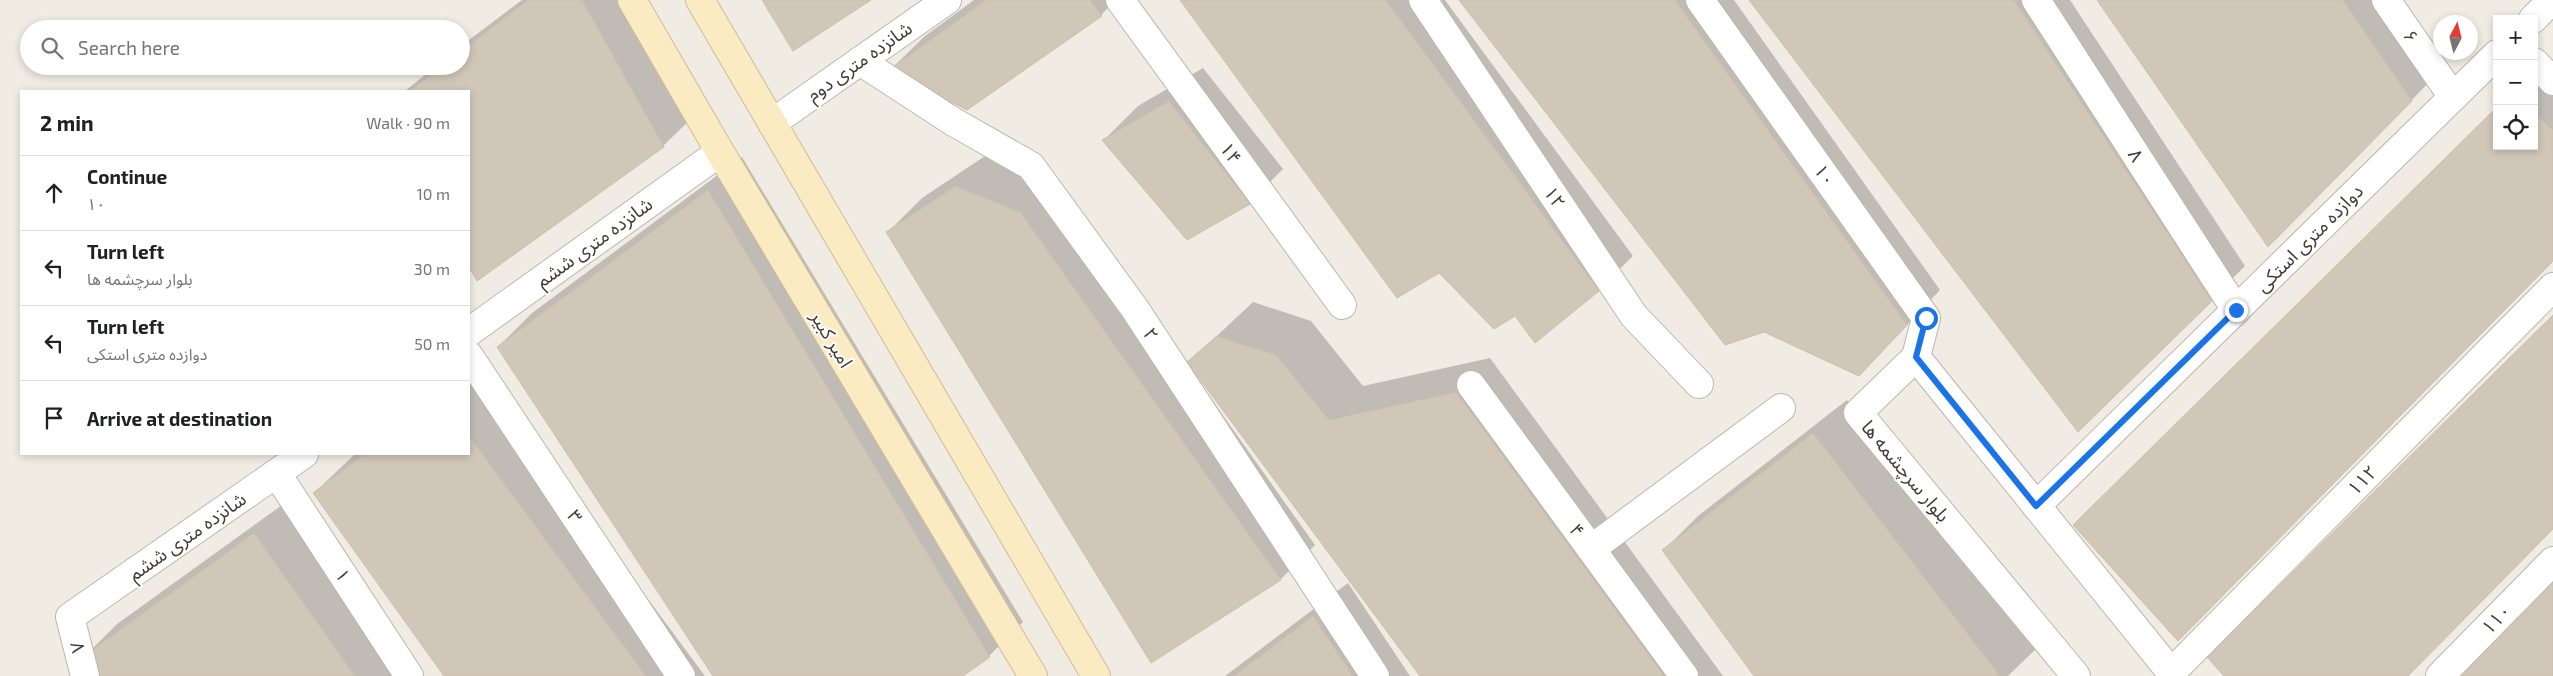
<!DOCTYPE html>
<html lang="en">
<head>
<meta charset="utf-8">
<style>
	body { margin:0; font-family:"Exo 2","Noto Sans Arabic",sans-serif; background:#f2f2f2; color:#202124 }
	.controls { position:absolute; right:15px; top:15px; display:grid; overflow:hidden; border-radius:0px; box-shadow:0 2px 8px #0003 }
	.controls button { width:45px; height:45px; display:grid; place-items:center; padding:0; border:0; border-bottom:1px solid #e0e0e0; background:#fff; color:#202124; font:25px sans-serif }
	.compass { position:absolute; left:2433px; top:15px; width:45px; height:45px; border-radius:50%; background:#fff; box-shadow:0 2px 8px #0003; rotate:7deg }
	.stop { position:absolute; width:15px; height:15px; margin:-11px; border:4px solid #1a73e8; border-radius:50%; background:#fff }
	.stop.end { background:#1a73e8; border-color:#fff; box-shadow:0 1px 5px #0008 }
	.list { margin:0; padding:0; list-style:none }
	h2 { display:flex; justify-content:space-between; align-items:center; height:65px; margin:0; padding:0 20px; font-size:21px }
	h2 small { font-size:16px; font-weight:400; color:#757577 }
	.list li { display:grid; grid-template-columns:32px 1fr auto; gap:15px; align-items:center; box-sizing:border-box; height:75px; padding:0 20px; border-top:1px solid #e0e0e0 }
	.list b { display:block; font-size:19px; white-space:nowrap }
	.list p { margin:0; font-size:16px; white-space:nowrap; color:#757577 }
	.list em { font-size:16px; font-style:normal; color:#757577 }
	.icon { flex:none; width:28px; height:28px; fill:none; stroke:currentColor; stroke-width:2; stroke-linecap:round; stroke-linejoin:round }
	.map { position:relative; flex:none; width:2553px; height:676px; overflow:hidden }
	.search { position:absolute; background:#fff; box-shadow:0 2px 8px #0003; left:20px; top:20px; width:450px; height:55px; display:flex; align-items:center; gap:12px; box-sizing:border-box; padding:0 18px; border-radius:28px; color:#757577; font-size:19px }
	.panel { position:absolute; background:#fff; box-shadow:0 2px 8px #0003; left:20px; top:90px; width:450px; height:365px; border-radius:0px }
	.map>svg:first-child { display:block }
</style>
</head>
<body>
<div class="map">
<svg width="2553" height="676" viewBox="0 0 2553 676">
	<rect width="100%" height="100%" fill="#f0ece3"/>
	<g fill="#0003">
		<polygon points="522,0 627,0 693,117 663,146 478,280 469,265 469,91 405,91 436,66 461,66 461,46"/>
		<polygon points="974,0 1116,0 1101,15 891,69 925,36"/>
		<polygon points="1182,0 1445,0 1633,256 1598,290 1535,341 1515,314 1439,271"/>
		<polygon points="1461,0 1734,0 1940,290 1893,340"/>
		<polygon points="1750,0 2070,0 2245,266 2211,300"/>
		<polygon points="2098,0 2401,0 2445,66 2303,211"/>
		<polygon points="2553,65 2553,259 2497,146 2534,146 2534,72"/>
		<polygon points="1203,68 1283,169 1249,203 1104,140 1138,106"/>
		<polygon points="991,152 1055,179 1315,545 1281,579 888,232 922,198"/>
		<polygon points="742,157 1023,622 989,656 960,676 715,676 498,347 532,313"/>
		<polygon points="1253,302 1311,321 1363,386 1490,358 1723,676 1422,676 1189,362"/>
		<polygon points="473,363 705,676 445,676 314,493 355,454 469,454 469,366"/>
		<polygon points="1847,400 2038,647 2008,676 1755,676 1664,550 1698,516"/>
		<polygon points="289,500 412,676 91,676 82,659 117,624"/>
		<polygon points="1348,583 1410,676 1225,676"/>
	</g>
	<g fill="#d1c7b9" stroke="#cbbead">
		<polygon points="528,0 582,0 664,147 477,281 469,267 469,91 410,91 442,66 461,66 461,52"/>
		<polygon points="762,0 871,0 793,51"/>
		<polygon points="986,0 1090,0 1102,16 967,110 889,70"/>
		<polygon points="1180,0 1386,0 1599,291 1535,343 1515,316 1494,329 1439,273 1397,298"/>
		<polygon points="1459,0 1675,0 1907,325 1859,376 1764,332 1725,345"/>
		<polygon points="1749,0 2014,0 2212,301 2078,432"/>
		<polygon points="2097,0 2343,0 2412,101 2268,247"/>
		<polygon points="1169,101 1250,204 1187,240 1102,140"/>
		<polygon points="2497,107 2497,146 2534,146 2534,113 2553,130 2553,261 2178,641 2073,525"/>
		<polygon points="956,186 1021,213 1281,580 1151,663 886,232"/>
		<polygon points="708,190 990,657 963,676 713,676 497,347"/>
		<polygon points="2553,315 2553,529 2408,676 2224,676 2207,657"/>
		<polygon points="1217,336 1276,355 1329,420 1456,392 1664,676 1420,676 1187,362"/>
		<polygon points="1813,433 2000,676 1754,676 1662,550"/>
		<polygon points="469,436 646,676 444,676 313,493 364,454 469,454"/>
		<polygon points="254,533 355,676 89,676 81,658"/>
		<polygon points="2553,580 2553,676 2456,676"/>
		<polygon points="1313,616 1353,676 1234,676"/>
	</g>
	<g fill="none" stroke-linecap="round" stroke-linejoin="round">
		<g stroke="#beb6a9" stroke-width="30">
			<g id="street">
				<polyline points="1120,0 1342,305"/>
				<polyline points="1423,0 1634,316 1699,384"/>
				<polyline points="1700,0 1926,318 1916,357"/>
				<polyline points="2036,0 2236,310"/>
				<polyline points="2386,0 2453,97"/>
				<polyline points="2533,19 2552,0"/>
				<polyline points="860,61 952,121 1031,166 1135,309 1375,676"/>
				<polyline points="2534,62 2553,81"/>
				<polyline points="772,123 947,0"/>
				<polyline points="469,332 720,152"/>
				<polyline points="469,356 681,676"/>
				<polyline points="1471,385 1684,676"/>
				<polyline points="277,474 409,676"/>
				<polyline points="2036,506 2497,54"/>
				<polyline points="1591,549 1781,408"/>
				<polyline points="2171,673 2553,287"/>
				<polyline points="85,676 70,617 304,454"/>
				<polyline points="2076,676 1858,413 1916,357 2174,676"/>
				<polyline points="2440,676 2553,561"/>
			</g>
		</g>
		<g stroke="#cebd95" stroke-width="30">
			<g id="secondary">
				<polyline points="632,0 720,152 1033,676"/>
				<polyline points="700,0 1096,676"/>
			</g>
		</g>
		<use href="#street" stroke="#fff" stroke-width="28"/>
		<use href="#secondary" stroke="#fbebc2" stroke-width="28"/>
	</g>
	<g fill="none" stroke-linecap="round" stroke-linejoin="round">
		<polyline stroke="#1a73e8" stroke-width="6" points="1926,318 1916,357 2036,506 2236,310"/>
	</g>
	<g text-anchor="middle" stroke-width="4" stroke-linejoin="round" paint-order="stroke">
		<g font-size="19" fill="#423c34" stroke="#fff">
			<text transform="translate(2411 36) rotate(56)" y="7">۶</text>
			<text transform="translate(859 61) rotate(-35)" y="7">شانزده متری دوم</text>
			<text transform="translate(1231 153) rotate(54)" y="7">۱۴</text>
			<text transform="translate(2136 155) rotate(57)" y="7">۸</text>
			<text transform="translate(1825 175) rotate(55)" y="7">۱۰</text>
			<text transform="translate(1555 197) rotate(56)" y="7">۱۲</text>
			<text transform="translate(2309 238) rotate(-45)" y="7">دوازده متری استکی</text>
			<text transform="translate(594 242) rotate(-36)" y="7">شانزده متری ششم</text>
			<text transform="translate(1151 334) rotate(57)" y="7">۲</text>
			<text transform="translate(832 339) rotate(59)" y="7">امیر کبیر</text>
			<text transform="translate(1906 471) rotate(50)" y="7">بلوار سرچشمه ها</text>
			<text transform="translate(2362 480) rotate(-45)" y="7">۱۱۲</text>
			<text transform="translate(575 516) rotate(56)" y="7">۳</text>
			<text transform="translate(1577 530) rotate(54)" y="7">۴</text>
			<text transform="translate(187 536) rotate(-35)" y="7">شانزده متری ششم</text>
			<text transform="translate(343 575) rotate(57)" y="7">۱</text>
			<text transform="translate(2496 619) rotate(-45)" y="7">۱۱۰</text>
			<text transform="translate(78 647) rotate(76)" y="7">۸</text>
		</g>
	</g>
</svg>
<div class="controls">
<button>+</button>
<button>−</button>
<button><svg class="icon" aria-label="locate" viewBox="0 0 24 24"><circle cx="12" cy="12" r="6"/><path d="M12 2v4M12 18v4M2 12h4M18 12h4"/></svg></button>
</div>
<svg class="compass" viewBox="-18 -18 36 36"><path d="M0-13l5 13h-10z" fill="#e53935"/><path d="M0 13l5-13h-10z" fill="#757577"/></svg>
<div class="stop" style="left:1926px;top:318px"></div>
<div class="stop end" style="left:2236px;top:310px"></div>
<div class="search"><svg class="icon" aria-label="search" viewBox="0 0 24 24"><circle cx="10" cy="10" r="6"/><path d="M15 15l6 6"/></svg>Search here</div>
<section class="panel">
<h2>2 min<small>Walk · 90 m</small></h2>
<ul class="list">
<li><svg class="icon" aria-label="ahead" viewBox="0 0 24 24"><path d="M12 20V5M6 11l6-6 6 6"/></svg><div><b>Continue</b><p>۱۰</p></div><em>10 m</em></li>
<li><svg class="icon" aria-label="left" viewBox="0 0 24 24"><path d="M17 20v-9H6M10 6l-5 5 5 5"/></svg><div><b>Turn left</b><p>بلوار سرچشمه ها</p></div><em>30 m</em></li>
<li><svg class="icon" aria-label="left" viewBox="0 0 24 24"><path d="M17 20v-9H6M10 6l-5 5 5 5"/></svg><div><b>Turn left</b><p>دوازده متری استکی</p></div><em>50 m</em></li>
<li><svg class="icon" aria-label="arrive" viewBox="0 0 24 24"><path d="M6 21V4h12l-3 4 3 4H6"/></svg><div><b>Arrive at destination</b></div></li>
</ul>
</section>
</div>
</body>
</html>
